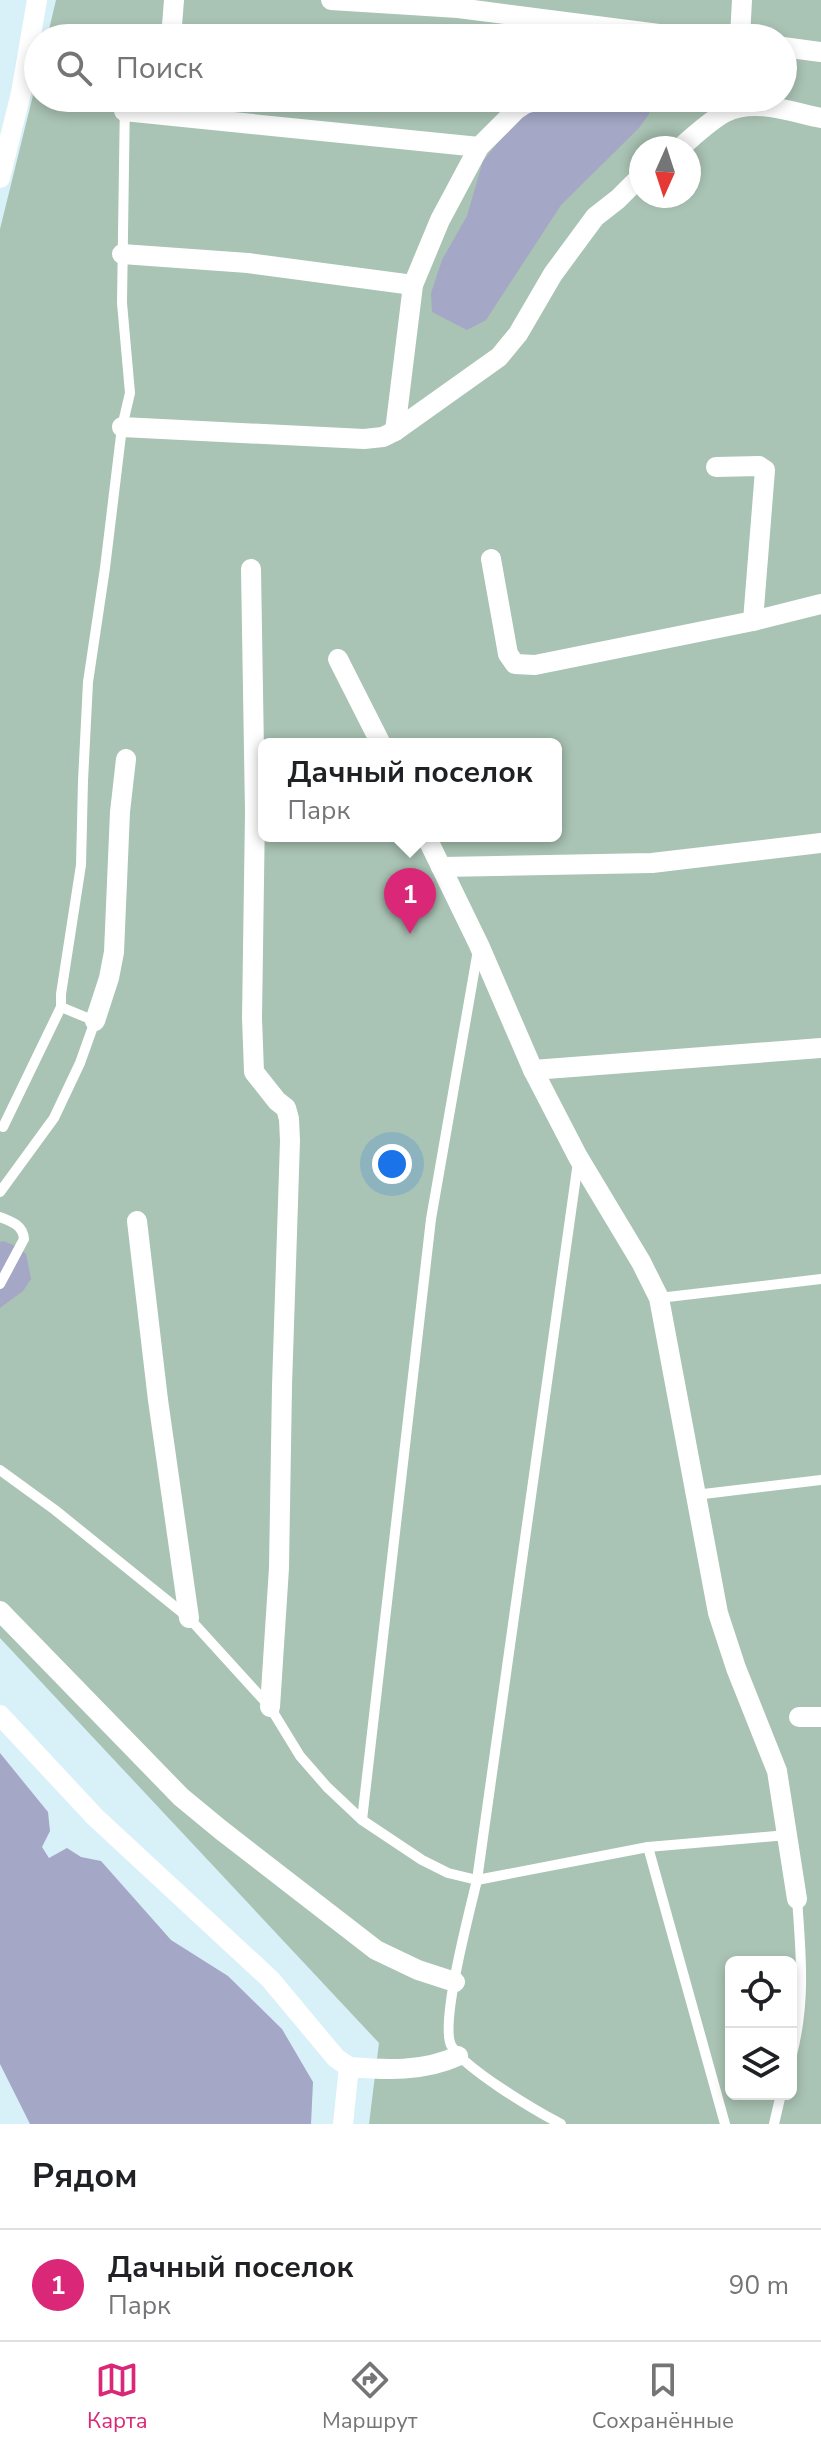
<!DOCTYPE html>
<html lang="ru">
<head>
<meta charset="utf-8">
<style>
	body { margin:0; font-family:"Nunito Sans",sans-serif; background:#f6f6f6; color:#202124 }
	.controls { position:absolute; right:24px; bottom:24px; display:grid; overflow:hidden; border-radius:12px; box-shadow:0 4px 12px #0003 }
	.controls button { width:72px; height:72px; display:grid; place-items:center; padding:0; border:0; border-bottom:2px solid #e0e0e0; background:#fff; color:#202124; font:40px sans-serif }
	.compass { position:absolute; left:629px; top:136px; width:72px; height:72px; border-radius:50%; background:#fff; box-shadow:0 4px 12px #0003; rotate:183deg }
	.you { position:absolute; left:392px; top:1164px; width:28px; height:28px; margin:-20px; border:6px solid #fff; border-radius:50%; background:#1a73e8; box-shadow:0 0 0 12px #1a73e833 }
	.badge { display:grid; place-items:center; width:52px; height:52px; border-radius:50%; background:#db2777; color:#fff; font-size:26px; font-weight:700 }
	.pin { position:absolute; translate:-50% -66px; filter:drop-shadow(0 2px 4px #0008) }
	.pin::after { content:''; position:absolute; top:42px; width:28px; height:24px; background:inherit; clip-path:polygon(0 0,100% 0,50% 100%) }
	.popup { position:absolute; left:258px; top:738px; width:304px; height:104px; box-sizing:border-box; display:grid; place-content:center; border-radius:12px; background:#fff; filter:drop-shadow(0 2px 6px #0005); font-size:26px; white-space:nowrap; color:#757577 }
	.popup b { font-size:30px; color:#202124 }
	.popup::after { content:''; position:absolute; left:50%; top:100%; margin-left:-16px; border:16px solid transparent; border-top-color:#fff }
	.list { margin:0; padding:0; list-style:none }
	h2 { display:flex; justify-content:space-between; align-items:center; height:104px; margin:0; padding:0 32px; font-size:34px }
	h2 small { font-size:26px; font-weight:400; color:#757577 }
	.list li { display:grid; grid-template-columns:52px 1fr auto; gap:24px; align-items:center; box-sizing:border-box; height:112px; padding:0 32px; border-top:2px solid #e0e0e0 }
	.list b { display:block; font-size:30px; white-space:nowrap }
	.list p { margin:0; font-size:26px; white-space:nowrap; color:#757577 }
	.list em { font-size:26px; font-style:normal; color:#757577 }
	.icon { flex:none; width:44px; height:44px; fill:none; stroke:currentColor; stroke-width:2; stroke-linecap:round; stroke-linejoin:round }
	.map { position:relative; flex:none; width:821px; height:2124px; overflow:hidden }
	.search { position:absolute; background:#fff; box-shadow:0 4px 12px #0003; left:24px; right:24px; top:24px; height:88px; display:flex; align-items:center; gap:20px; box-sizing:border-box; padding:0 28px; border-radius:44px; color:#757577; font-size:30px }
	.sheet { height:216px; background:#fff }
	nav { display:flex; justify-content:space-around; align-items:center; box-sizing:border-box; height:112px; border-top:2px solid #e0e0e0; background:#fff; font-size:22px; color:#757577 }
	nav a { display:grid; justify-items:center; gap:4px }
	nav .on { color:#db2777 }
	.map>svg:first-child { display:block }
</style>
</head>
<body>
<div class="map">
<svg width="821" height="2124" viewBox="0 0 821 2124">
	<rect width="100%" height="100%" fill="#d8f0f8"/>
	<path fill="#a9c3b4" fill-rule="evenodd" d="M56,0H821V2124H369L379,2043L0,1638V229L38,75V98H783V38H47ZM641,148H689V196H641ZM264,744H556V836H264ZM731,1962H791V2094H731Z"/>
	<g fill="#a4a7c5">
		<polygon points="554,98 651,98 649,114 639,128 561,205 486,320 467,330 432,312 431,293 442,260 467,216 483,161 519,117"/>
		<polygon points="3,1241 16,1246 26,1254 31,1279 23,1291 0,1308 0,1242"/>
		<polygon points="0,1753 48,1812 50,1831 42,1847 49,1858 67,1848 81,1857 101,1861 171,1940 228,1976 282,2029 313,2082 311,2124 30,2124 0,2064"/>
	</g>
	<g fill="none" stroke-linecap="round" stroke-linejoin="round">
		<g stroke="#fff" stroke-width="10">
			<polyline points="3,1127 61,1007"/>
			<polyline points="0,1192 54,1118 80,1063 95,1021 61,1007 61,994 81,865 83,781 88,682 105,568 122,427 130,393 122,303 125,98"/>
			<path d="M0,1217C12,1222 23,1225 24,1239L0,1284"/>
			<polyline points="659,1298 821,1279"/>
			<polyline points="0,1470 55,1510 189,1618 270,1707 300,1756 327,1787 362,1820 422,1860 448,1873 477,1880 648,1847 787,1835"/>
			<polyline points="695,1495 821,1480"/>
			<polyline points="362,1820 431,1219 478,950"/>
			<polyline points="648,1847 725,2124"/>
			<path d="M791,2058C806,2003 801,1954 797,1899"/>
			<path d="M561,2124C536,2111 463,2068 451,2045C440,2022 470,1910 477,1880L578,1162"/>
			<polyline points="774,2124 781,2094"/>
		</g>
		<g stroke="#fff" stroke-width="20">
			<polyline points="331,0 458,8 690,38"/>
			<polyline points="171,38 174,0"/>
			<polyline points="740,38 742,0"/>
			<polyline points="783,47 821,52"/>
			<polyline points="124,111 479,147"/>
			<path d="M680,148C694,136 709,121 726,112C755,98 791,112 821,118"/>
			<polyline points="0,178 21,93 37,0"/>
			<polyline points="122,254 248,263 413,285"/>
			<polyline points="122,427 364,439 383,437 395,431 499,357 518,334 553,274 595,217 618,199 641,176"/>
			<polyline points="395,431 413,285 440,220 479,147 516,110 525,104 545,98"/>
			<polyline points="716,467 759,466 765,470 753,621"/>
			<polyline points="491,559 508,654 515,664 535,665 753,621 821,604"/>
			<polyline points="251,569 255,812 252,1018 254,1072 277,1101 286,1108 289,1119 290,1141 282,1386 279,1568 270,1707"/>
			<polyline points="338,659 381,744"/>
			<polyline points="426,836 479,945 533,1070 578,1157 641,1262 659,1298 718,1613 736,1668 777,1771 797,1899"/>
			<polyline points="441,867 652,863 821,843"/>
			<polyline points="95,1021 109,978 114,952 120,812 126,759"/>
			<polyline points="533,1070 821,1048"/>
			<polyline points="137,1221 158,1400 189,1618"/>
			<polyline points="0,1611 181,1797 221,1830 376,1950 418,1970 455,1982"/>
			<polyline points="0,1715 95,1817 270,1979 336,2058 349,2067"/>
			<polyline points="799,1717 821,1717"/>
			<path d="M343,2124L349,2067C386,2070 423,2072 458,2056"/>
		</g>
	</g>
</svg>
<div class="controls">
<button><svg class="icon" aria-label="locate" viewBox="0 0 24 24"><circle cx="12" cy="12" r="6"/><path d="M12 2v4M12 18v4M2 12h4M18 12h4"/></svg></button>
<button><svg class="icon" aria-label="layers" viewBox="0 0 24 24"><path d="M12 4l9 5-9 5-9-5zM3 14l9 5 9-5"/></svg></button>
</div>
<svg class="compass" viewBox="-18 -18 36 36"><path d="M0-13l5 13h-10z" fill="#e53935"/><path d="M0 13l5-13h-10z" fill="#757577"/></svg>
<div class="you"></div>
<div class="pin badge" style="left:410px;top:934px">1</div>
<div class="popup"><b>Дачный поселок</b>Парк</div>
<div class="search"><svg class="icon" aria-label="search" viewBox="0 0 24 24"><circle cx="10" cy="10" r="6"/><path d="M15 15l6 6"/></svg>Поиск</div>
</div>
<section class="sheet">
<h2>Рядом<small></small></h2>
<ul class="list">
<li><span class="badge">1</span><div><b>Дачный поселок</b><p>Парк</p></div><em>90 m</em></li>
</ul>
</section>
<nav>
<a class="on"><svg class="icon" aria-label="map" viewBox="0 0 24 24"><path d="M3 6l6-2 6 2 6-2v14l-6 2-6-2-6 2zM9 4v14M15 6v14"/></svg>Карта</a>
<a><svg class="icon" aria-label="directions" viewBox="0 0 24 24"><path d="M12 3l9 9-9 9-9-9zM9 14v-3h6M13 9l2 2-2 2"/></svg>Маршрут</a>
<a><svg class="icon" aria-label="saved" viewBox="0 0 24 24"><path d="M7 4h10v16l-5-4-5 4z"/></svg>Сохранённые</a>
</nav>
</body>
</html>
